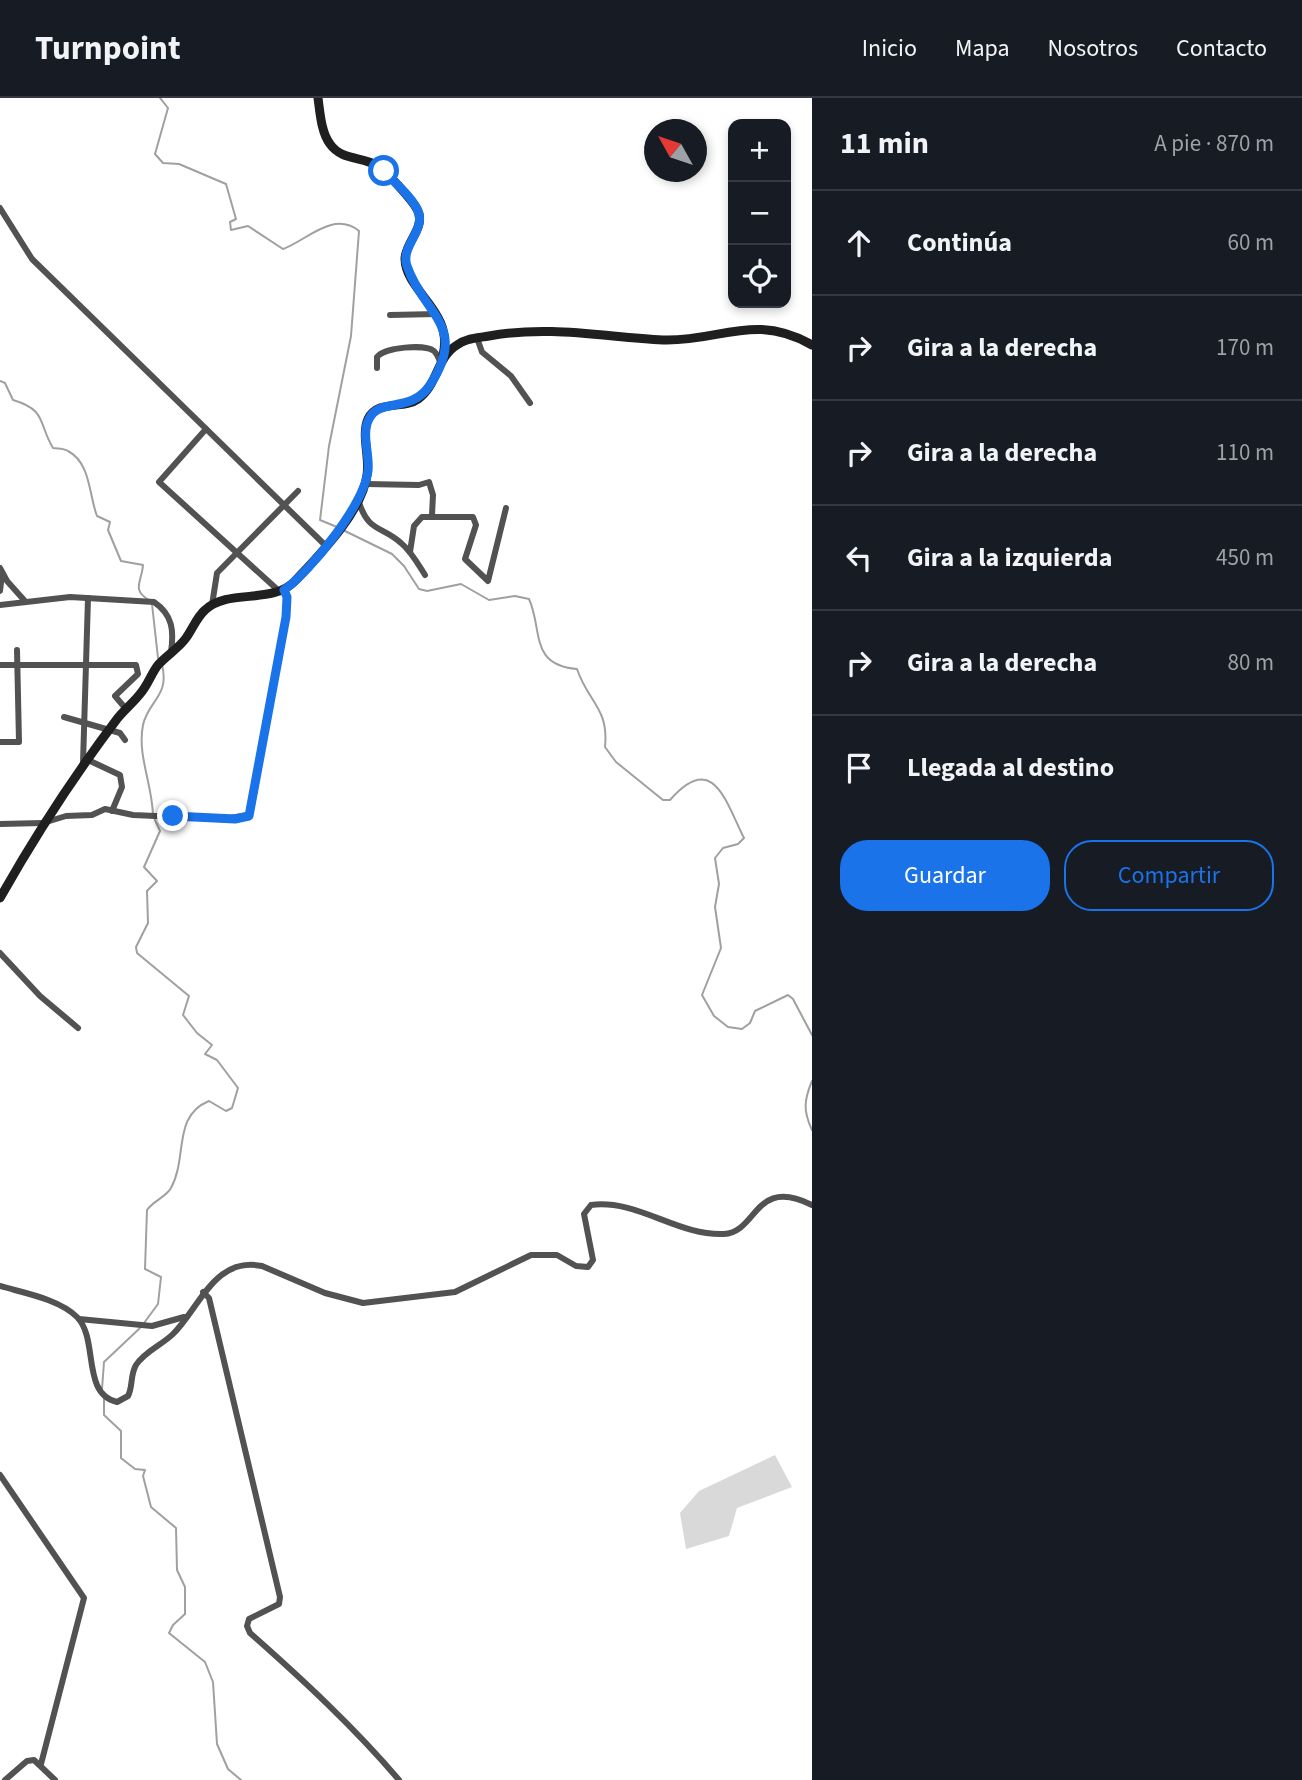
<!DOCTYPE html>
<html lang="es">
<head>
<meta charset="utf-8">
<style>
	body { margin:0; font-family:"Source Sans 3",sans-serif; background:#20242c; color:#f1f3f6 }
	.controls { position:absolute; right:21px; top:21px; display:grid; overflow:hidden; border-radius:14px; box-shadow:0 4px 10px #0003 }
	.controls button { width:63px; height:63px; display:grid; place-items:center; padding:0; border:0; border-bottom:2px solid #363941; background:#171b24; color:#f1f3f6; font:35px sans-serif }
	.compass { position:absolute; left:644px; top:21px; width:63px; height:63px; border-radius:50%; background:#171b24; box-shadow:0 4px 10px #0003; rotate:310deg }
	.stop { position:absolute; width:21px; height:21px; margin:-16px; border:5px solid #1a73e8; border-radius:50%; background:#fff }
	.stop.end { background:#1a73e8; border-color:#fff; box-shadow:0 2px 7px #0008 }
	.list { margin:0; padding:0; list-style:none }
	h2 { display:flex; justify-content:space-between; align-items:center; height:91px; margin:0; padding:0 28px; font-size:30px }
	h2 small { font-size:23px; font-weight:400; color:#9ea1a6 }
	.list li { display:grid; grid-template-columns:46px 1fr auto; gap:21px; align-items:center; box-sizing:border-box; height:105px; padding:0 28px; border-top:2px solid #363941 }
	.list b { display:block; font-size:26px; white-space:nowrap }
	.list em { font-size:23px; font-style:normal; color:#9ea1a6 }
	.actions { display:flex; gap:14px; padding:21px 28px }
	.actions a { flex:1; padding:16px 0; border:2px solid #1a73e8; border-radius:28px; text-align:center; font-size:24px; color:#1a73e8 }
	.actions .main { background:#1a73e8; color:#fff }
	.icon { flex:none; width:38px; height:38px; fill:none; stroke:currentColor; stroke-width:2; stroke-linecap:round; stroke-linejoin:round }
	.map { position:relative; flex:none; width:812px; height:1682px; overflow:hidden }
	header { display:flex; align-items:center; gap:42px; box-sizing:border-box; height:98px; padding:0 35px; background:#171b24; border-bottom:2px solid #363941 }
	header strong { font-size:33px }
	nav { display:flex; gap:38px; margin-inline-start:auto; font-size:24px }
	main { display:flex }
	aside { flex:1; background:#171b24 }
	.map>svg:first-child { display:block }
</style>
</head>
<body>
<header>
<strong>Turnpoint</strong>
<nav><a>Inicio</a><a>Mapa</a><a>Nosotros</a><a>Contacto</a></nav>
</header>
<main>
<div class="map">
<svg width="812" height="1682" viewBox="0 0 812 1682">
	<rect width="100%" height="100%" fill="#fff"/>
	<polygon fill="#d9d9d9" points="775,1357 792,1389 737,1410 729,1438 686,1451 680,1415 699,1393"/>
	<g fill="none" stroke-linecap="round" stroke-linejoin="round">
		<g stroke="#a0a0a0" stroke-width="2">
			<path d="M160,0L168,10L155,56L163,65L179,66L226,86L236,121L230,124L231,132L248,128L283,151C306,143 333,112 359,133L351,238L329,348L320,422L337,429"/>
			<path d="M0,283L5,285L13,302C47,312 38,325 53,350C58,351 63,350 68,353C91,365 89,398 97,418L110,424L108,432L121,463L143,467C142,483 131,492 149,502"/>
			<path d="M345,433L392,456L404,468L419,491L427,493L461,486L489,502L515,498L529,501C543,532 529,567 577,571C588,604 609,610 605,649L616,664L663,702H670C713,653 725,702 744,740L738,746L723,750L715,760L719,786L715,809L721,850L702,897L714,918L728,929L742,931L750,925L755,913L788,897L793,901L812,937"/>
			<polyline points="152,506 158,560"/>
			<path d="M153,717C152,685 137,657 143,627C148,603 170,598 162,567"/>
			<path d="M812,983C804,1002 803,1013 812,1032"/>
			<path d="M144,1225L158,1206L161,1179L145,1171L147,1112C153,1103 166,1099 171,1090C188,1059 172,1018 209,1003L226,1013L232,1010L238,990L217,962L205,956L212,947L197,935L183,917L189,898L137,855L136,849L148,825L147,793L157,783L144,769L160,733L155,722"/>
			<polyline points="102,1291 104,1264 140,1230"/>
			<polyline points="104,1300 104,1317 121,1333 121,1360 135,1371 145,1372 143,1378 151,1409 176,1430 177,1472 185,1489 185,1516 173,1527 169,1535 205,1564 213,1584 217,1646 228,1671 241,1682"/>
		</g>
		<g stroke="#525252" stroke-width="6">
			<polyline points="0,110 32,161 325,447"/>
			<polyline points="390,217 437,216"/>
			<polyline points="477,240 482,254 511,278 530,305"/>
			<path d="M377,270V259C384,249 425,246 434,253C436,255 439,261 440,264"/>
			<polyline points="206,331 159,384 279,493"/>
			<polyline points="366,386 419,387 429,384 433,397 432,417"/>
			<path d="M359,404C368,434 382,428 401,445C411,453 418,466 425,477"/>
			<polyline points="410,454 414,428 422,419 473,419 476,427 465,461 488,483 506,410"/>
			<polyline points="0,470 7,483 24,502"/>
			<polyline points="0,493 2,476"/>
			<path d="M0,507L70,499L154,504C173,517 174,533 171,554"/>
			<polyline points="212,507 217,475 298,393"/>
			<polyline points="0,567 136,567 138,576 115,598 126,611"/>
			<polyline points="64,619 120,635 125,642"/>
			<polyline points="0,644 19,644 17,552"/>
			<polyline points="88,662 120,677 122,689 112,713"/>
			<polyline points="83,665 88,500"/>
			<polyline points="0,726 43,725 66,718 92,717 105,711 133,717 223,721 249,717 286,519 287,499 284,492"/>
			<polyline points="0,855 40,898 78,930"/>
			<path d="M0,1188C24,1195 59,1201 77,1219C99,1241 81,1296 117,1304L128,1298C133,1289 130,1277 136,1267C145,1253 162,1247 173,1236C199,1211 214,1158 262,1168L325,1195L363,1205L455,1194L531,1157H557L576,1168L588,1169L593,1162L584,1116L591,1107C638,1101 677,1138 724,1136C758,1134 754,1078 812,1107"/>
			<path d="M203,1194L209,1200L280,1499L279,1506L249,1521L247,1528L250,1535C302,1581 354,1629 399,1682"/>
			<polyline points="79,1221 152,1228 184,1219"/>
			<polyline points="0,1377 84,1500 41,1666"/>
			<polyline points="5,1682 27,1663 34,1662 55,1682"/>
		</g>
		<g stroke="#1f1f1f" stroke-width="9">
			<path d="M318,0C320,14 321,34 330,46C342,63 362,58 378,68C386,73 412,102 417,111C427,129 405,144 405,161C406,194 454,213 443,257"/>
			<path d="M0,800C35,738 74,678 117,621C124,612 133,605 140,596C148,587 151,576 158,567C167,557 179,550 186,540C193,530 197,519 205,512C229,490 272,507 295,483C320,456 362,414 367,377C370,359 361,337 368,321C378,301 403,312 418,301C438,287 436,260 457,247C466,240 478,240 489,238C549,227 604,239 663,242C720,244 754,214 812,247"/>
		</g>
	</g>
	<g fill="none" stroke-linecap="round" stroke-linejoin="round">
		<path stroke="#1a73e8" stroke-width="9" d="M173,718L235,721L249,718L286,519L287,499L284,492C311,473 364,406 368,373C370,357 361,336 369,321C379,299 411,316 430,287C469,228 423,216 407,168C400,148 426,133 418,113C413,100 394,84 384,73"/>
	</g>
</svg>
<div class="controls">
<button>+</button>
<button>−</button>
<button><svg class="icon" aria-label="locate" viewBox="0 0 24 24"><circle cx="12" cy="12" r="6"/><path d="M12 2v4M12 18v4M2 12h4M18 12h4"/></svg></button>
</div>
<svg class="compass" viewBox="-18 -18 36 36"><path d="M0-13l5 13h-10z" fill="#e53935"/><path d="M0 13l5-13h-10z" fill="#9ea1a6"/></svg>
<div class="stop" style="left:384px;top:73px"></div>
<div class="stop end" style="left:173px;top:718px"></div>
</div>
<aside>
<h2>11 min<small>A pie · 870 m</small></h2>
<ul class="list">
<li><svg class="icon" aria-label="ahead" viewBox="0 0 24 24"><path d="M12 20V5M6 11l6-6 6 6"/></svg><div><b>Continúa</b></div><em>60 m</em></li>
<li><svg class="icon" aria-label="right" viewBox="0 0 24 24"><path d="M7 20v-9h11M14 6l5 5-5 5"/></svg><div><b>Gira a la derecha</b></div><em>170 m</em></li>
<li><svg class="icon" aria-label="right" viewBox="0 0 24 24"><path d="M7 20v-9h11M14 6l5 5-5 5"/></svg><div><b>Gira a la derecha</b></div><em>110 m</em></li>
<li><svg class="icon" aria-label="left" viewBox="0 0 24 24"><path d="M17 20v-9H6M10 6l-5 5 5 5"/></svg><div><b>Gira a la izquierda</b></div><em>450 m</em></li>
<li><svg class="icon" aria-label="right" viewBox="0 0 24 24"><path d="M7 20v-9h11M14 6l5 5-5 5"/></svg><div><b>Gira a la derecha</b></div><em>80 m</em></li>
<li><svg class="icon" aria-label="arrive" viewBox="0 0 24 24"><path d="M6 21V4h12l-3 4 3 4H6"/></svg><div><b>Llegada al destino</b></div></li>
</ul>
<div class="actions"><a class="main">Guardar</a><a>Compartir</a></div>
</aside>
</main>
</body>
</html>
